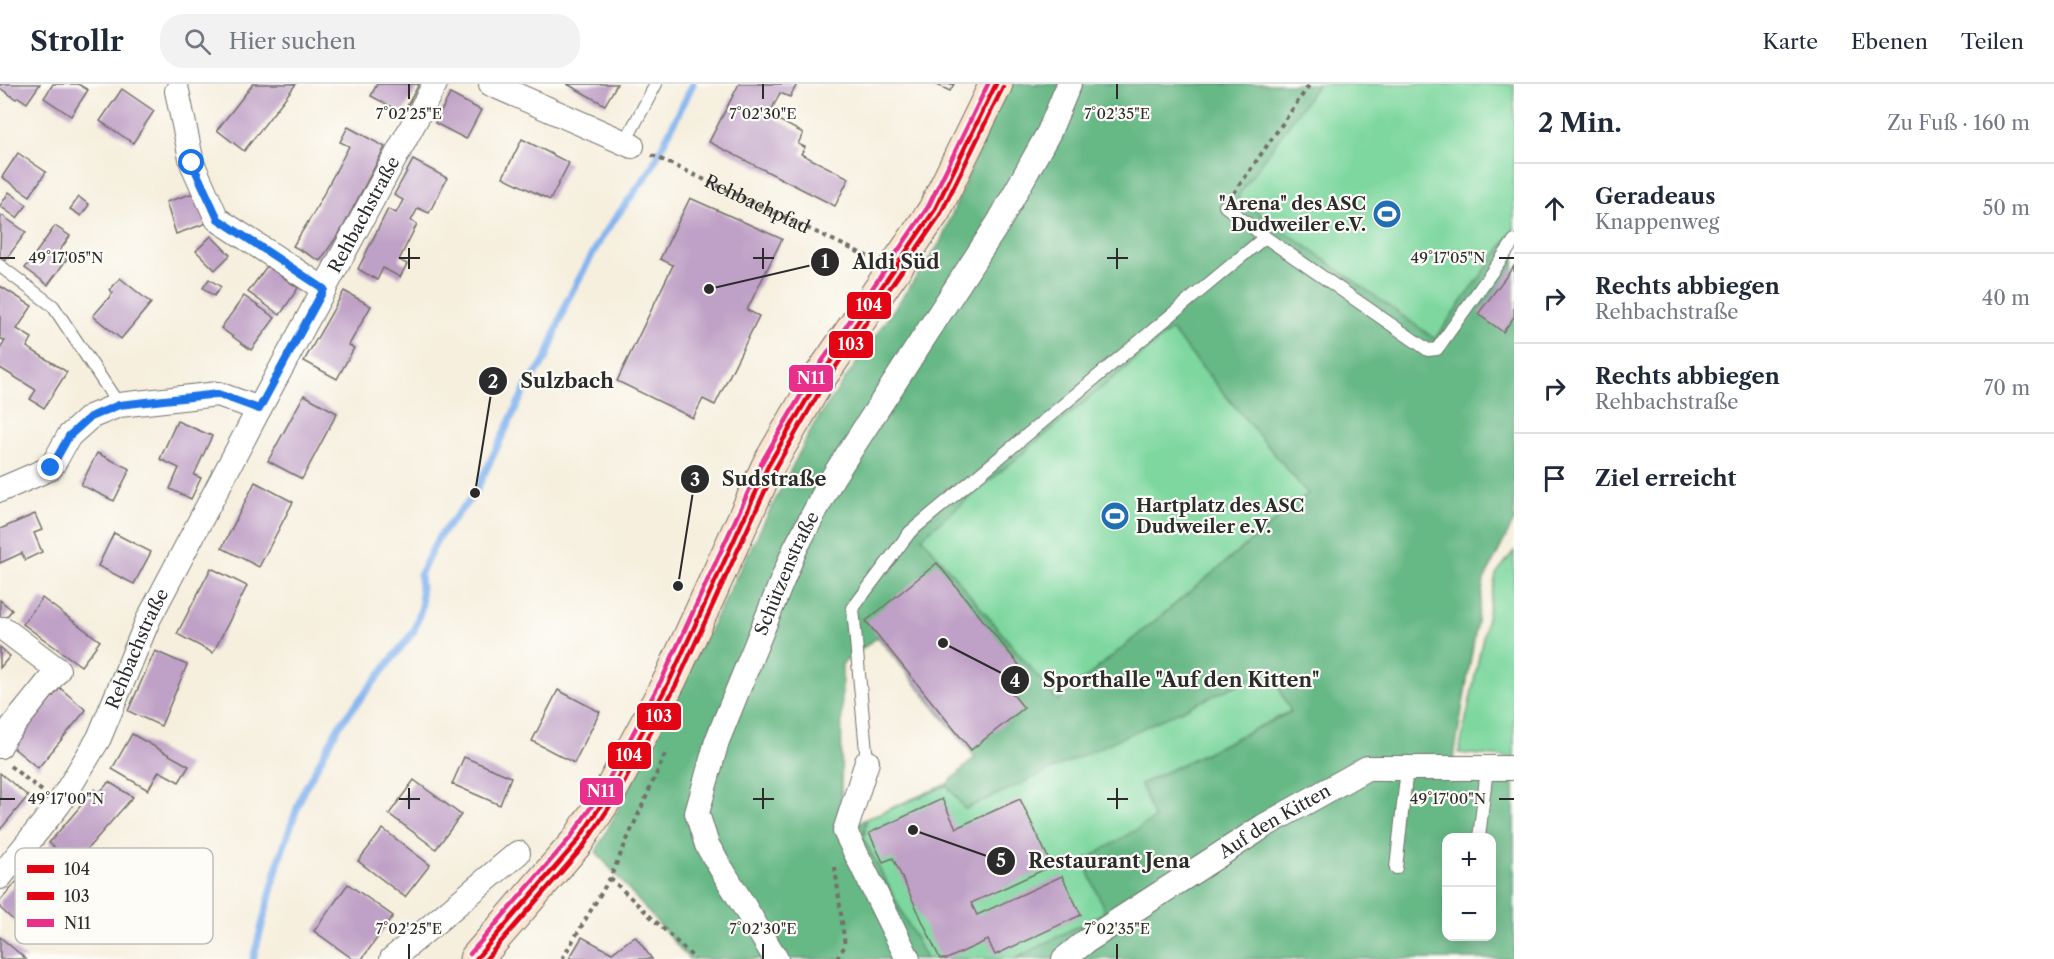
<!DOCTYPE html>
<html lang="de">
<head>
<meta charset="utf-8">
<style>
	body { margin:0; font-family:"Libre Caslon Text",serif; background:#f2f2f3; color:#1f2937 }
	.controls { position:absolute; right:18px; bottom:18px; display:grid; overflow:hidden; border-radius:12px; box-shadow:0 3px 15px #0003 }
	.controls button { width:54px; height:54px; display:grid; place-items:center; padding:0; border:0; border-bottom:2px solid #e0e1e3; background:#fff; color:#1f2937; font:30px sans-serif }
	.stop { position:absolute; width:18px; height:18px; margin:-14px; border:4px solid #1a73e8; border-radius:50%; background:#fff }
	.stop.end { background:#1a73e8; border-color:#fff; box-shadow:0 2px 6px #0008 }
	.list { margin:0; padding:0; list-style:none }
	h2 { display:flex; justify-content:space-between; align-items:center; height:78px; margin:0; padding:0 24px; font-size:26px }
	h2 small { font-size:20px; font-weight:400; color:#747a83 }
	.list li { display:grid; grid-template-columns:39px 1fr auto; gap:18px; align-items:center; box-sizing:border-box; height:90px; padding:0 24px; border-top:2px solid #e0e1e3 }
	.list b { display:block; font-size:22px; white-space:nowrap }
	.list p { margin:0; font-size:20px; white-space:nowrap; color:#747a83 }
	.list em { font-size:20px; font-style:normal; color:#747a83 }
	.icon { flex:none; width:33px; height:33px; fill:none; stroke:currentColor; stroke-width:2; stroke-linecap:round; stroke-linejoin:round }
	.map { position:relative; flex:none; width:1514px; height:875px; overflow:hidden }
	header { display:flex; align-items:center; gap:36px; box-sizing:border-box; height:84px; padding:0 30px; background:#fff; border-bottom:2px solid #e0e1e3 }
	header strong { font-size:28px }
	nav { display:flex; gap:33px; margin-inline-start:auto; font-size:21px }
	.search { width:420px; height:54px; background:#f2f2f3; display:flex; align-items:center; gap:15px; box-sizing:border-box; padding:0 21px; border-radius:24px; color:#747a83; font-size:22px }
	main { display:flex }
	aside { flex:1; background:#fff }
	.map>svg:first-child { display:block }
</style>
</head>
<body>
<header>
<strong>Strollr</strong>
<div class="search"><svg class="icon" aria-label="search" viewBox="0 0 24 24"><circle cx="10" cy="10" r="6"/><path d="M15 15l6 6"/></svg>Hier suchen</div>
<nav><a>Karte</a><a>Ebenen</a><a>Teilen</a></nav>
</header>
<main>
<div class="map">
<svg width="1514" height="875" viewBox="0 0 1514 875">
	<rect width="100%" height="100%" fill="#fdfcf7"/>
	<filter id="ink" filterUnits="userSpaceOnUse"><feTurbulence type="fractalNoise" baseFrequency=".0167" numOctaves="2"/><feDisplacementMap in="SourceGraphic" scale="12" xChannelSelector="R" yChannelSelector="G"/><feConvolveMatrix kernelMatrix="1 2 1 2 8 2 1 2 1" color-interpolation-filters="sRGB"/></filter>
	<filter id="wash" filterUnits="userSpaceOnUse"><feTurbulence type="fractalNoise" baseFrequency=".008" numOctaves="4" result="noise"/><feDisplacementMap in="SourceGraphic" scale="24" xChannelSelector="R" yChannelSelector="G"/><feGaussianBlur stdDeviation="1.35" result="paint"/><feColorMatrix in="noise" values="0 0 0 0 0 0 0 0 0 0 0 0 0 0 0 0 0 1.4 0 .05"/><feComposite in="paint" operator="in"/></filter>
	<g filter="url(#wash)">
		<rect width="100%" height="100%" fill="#f6efde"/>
		<g fill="#7dd79e" stroke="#548164" stroke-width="1.5">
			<polygon points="1318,0 1514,0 1514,146 1435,256 1237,113"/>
			<polygon points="1171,246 1308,410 1058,617 921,453"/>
			<polygon points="1514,467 1514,674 1459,669 1496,490"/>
			<polygon points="1270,585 1291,627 1141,700 1154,735 1106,828 1015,875 926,875 864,755 866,735 947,701 965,725"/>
		</g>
		<path fill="#66b885" stroke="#487258" stroke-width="1.5" fill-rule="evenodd" d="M1006,0H1318L1237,113L1435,255L1514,146V437L1484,496L1452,685L1514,688V875H1015L1105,828L1084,777L1154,735L1141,700L1291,628L1270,586L965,725L947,701L866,735L864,755L926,875H689L596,768L814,340L940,159ZM1171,246L1308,410L1058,617L922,453ZM878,553L975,673L947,700L841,746L842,580ZM1446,754H1492V852H1446Z"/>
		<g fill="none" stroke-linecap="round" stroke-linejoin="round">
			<polyline stroke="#84b4ef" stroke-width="7" points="253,875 280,773 302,710 339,642 414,547 422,522 420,491 438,454 475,409 527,301 546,275 567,217 603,151 650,87 693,0"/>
		</g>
		<g id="blocks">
			<g fill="#bfa0c6">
				<polygon points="0,0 40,0 27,19 18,13 16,15 0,4"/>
				<polygon points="53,0 78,0 88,6 71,32 44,14"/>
				<polygon points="253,0 296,0 244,67 217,46"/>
				<polygon points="377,0 419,0 403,29 371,12"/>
				<polygon points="567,0 617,0 605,21"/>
				<polygon points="739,0 797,0 790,13 780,9 769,31 803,49 798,60 805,63 801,70 849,94 835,122 709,58"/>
				<polygon points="935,0 954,0 950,7"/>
				<polygon points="122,5 154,27 133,59 100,37"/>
				<polygon points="450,10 481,26 466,55 435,39"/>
				<polygon points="348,43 385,63 342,145 320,177 293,162 313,130 349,62 340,58"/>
				<polygon points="522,55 569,79 550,116 503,93"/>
				<polygon points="18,69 46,88 30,112 2,93"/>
				<polygon points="413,76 447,94 429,129 418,124 411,137 417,140 399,176 407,180 400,193 383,184 377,196 358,185 388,125 396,129 403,116 394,111"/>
				<polygon points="9,108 27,121 17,134 0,122"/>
				<polygon points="197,108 207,139 176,150 166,118"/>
				<polygon points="79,113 89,121 81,132 70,125"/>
				<polygon points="690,114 782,155 747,226 759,232 715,321 703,315 693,334 617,297 673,181 660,175"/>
				<polygon points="1,131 26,148 5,177 0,173"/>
				<polygon points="55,142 70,152 58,169 67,175 48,201 25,184"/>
				<polygon points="211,152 230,171 215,186 196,167"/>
				<polygon points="267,182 298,204 280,231 248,208"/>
				<polygon points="1514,182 1514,233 1503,248 1478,230"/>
				<polygon points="120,194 151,219 121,255 93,232 113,209 110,206"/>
				<polygon points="209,195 221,203 214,212 203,204"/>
				<polygon points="0,202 32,222 17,245 32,254 27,263 67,288 44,324 30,315 36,306 0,284 0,265 5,257 0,254"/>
				<polygon points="344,207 371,222 349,261 354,264 337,295 304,277"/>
				<polygon points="244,212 275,234 251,266 221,244"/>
				<polygon points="304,311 337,329 302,395 268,377"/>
				<polygon points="177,337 212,352 194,391 201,394 191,415 170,405 179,384 160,375"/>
				<polygon points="97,369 130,385 114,417 81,401"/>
				<polygon points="255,398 293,418 259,483 222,464"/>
				<polygon points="35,430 42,446 34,449 42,468 25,476 22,469 0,479 0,445"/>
				<polygon points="114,449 151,468 134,500 98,482"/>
				<polygon points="937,479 1019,581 1001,596 1024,624 971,666 866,537"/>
				<polygon points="211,484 247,502 213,569 177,550"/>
				<polygon points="42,514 100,557 81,582 23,540"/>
				<polygon points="0,516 12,526 4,536 0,533"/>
				<polygon points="0,563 10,572 0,584"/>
				<polygon points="155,567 187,581 161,642 128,627"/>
				<polygon points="60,604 86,626 38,684 11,662"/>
				<polygon points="558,606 600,628 574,679 532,657"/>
				<polygon points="132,650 189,682 179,698 159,687 148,706 112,685"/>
				<polygon points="464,673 511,693 500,721 452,700"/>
				<polygon points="0,689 28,712 0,746"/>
				<polygon points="414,696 461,731 436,765 389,730"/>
				<polygon points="109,698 133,713 74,780 49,759 95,705 99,709"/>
				<polygon points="942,715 956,744 1020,715 1052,782 971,819 977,831 1062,792 1081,831 995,871 988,856 947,875 940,875 893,774 883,778 869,749"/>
				<polygon points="383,745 430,781 405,813 358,777"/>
				<polygon points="32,780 58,803 22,844 0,824 0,817"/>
				<polygon points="348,800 393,832 362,875 353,875 314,847"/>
				<polygon points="635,852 652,875 569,875 582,853 612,869"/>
				<polygon points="0,853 26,875 0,875"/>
			</g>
		</g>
	</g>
	<g filter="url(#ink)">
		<use href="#blocks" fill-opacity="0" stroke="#72706a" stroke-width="1.5"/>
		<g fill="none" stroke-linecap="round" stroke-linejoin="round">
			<g stroke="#72706a" stroke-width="14">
				<g id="lane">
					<polyline points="625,58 656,0"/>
					<polyline points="1225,122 1265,153 1428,266 1437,265 1514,157"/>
					<polyline points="0,182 53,222 119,321"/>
					<polyline points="867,678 853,524 910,448 1265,153"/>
					<polyline points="1479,754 1487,684"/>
					<polyline points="1396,784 1407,684"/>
				</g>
			</g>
			<g stroke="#72706a" stroke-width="26">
				<g id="street">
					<polyline points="491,0 632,62"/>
					<polyline points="177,7 192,79 217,135 324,205"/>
					<polyline points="0,406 51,384 69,352 90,333 119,321 218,310 259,325"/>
					<polyline points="0,662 4,653 58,586 4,545"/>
					<polyline points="867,678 845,747 908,875"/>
					<path id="s2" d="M0,793L59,720L99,654L148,536L259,325L435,0"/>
					<polyline points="392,875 518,769"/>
					<path id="s3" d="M776,875L707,761L697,729L717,657L795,465L833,393L999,138L1049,48L1069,0"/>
					<path id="s4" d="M1064,875L1085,858L1264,742L1367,684H1514"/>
				</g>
			</g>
			<g stroke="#72706a" stroke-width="35">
				<polyline id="secondary" points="476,875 577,758 611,706 670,596 768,382 818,296 934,127 996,0"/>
			</g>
			<g stroke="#72706a" stroke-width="4" stroke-dasharray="4.5 4.5" stroke-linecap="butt">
				<path id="s1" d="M652,71L871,174"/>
				<polyline points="1234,109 1310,0"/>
				<polyline points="10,682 42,707"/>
				<polyline points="835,783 845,862 836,875"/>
				<polyline points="610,794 695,875"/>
				<polyline points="562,875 610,794 667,666"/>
			</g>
			<use href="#lane" stroke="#fff" stroke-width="12"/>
			<use href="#street" stroke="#fff" stroke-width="24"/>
			<use href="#secondary" stroke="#fbe5cf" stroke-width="33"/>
			<g stroke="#fdfcf7" stroke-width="9">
				<polyline id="bus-1" points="476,875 577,758 611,706 670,596 768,382 818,296 934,127 996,0"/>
			</g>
			<g stroke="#fdfcf7" stroke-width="9">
				<polyline id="bus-2" points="486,875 583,763 618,710 677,599 775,385 824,300 940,131 1003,3"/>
			</g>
			<g stroke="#fdfcf7" stroke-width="9">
				<polyline id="bus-3" points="470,870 571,753 605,702 663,593 762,378 812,292 928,123 988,0"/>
			</g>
			<use href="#bus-1" stroke="#e30513" stroke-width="4.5"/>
			<use href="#bus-2" stroke="#e30513" stroke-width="4.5"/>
			<use href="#bus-3" stroke="#e8308a" stroke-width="4.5"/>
		</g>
	</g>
	<g fill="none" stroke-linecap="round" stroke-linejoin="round" filter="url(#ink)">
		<polyline stroke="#1a73e8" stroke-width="8" points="51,384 69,352 90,333 119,321 218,310 259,325 324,205 218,135 192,79"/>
	</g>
	<path fill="none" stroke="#2b2b2b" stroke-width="2" d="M409,0V15M763,0V15M1117,0V15M409,164V185M763,164V185M1117,164V185M0,174H15M399,174H420M753,174H774M1107,174H1128M1499,174H1514M409,704V725M763,704V725M1117,704V725M0,715H15M399,715H420M753,715H774M1107,715H1128M1499,715H1514M409,860V875M763,860V875M1117,860V875"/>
	<defs>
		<g id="stadium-disc" transform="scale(1.5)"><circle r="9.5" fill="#1f6fb2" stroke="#fdfcf7"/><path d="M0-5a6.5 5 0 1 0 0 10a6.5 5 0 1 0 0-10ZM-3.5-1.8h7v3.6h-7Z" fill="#fff"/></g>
	</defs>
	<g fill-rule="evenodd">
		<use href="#stadium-disc" x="1387" y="130"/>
		<use href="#stadium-disc" x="1115" y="432"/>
	</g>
	<g text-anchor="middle" stroke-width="4.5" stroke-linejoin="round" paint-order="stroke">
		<g font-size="18" fill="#2b2b2b" stroke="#fdfcf7">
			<text dy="6" stroke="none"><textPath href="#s1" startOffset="116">Rehbachpfad</textPath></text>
			<text dy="6" stroke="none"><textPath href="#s2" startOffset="758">Rehbachstraße</textPath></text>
			<text dy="6" stroke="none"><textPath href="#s3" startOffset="423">Schützenstraße</textPath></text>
			<text dy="6" stroke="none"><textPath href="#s2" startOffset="268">Rehbachstraße</textPath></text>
			<text dy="6" stroke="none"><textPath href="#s4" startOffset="252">Auf den Kitten</textPath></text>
		</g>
		<g font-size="18" font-weight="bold" fill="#2b2b2b" stroke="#fdfcf7" text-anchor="end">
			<text x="1366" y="126">"Arena" des ASC<tspan x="1366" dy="21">Dudweiler e.V.</tspan></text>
			<text x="1136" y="428" text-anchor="start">Hartplatz des ASC<tspan x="1136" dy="21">Dudweiler e.V.</tspan></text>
		</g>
	</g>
	<rect x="15" y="764" width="198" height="96" rx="9" fill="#fdfcf7" stroke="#bebdba" stroke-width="1.5"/>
	<rect x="27" y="781" width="27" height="8" fill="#e30513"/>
	<rect x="27" y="808" width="27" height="8" fill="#e30513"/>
	<rect x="27" y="835" width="27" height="8" fill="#e8308a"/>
	<g font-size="16" fill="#2b2b2b">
		<text x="64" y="791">104</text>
		<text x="64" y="818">103</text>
		<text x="64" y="845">N11</text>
	</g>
	<g font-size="15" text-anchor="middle" fill="#2b2b2b" stroke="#fdfcf7" stroke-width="4.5" stroke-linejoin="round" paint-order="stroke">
		<text x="409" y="35">7°02'25"E</text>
		<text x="763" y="35">7°02'30"E</text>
		<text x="1117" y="35">7°02'35"E</text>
		<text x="66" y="179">49°17'05"N</text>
		<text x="1448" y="179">49°17'05"N</text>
		<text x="66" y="720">49°17'00"N</text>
		<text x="1448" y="720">49°17'00"N</text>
		<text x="409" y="850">7°02'25"E</text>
		<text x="763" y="850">7°02'30"E</text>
		<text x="1117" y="850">7°02'35"E</text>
	</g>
	<path fill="none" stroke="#2b2b2b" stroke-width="2" d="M709 205L825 178M475 409L493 297M678 502L695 395M943 559L1015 596M913 746L1001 777"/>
	<g fill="#2b2b2b" stroke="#fdfcf7" stroke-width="2">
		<circle cx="709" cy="205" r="6"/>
		<circle cx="475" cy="409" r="6"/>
		<circle cx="678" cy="502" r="6"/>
		<circle cx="943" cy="559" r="6"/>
		<circle cx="913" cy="746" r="6"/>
		<circle cx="825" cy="178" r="15"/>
		<circle cx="493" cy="297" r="15"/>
		<circle cx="695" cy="395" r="15"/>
		<circle cx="1015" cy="596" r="15"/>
		<circle cx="1001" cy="777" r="15"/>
	</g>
	<g font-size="18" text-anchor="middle" font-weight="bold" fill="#fff">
		<text x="825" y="184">1</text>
		<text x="493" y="304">2</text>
		<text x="695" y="402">3</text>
		<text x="1015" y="603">4</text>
		<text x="1001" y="783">5</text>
	</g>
	<g font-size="20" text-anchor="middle" font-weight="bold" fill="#2b2b2b" stroke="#fdfcf7" stroke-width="4.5" stroke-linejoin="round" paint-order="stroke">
		<text x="896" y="185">Aldi Süd</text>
		<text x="567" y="304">Sulzbach</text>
		<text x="774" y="402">Sudstraße</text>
		<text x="1181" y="603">Sporthalle "Auf den Kitten"</text>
		<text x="1109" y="784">Restaurant Jena</text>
	</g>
	<g stroke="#fdfcf7" stroke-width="2">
		<rect x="846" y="207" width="46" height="29" rx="6" fill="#e30513"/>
		<rect x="828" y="246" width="46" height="29" rx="6" fill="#e30513"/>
		<rect x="788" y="280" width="46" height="29" rx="6" fill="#e8308a"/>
		<rect x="636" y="618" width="46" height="29" rx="6" fill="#e30513"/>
		<rect x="607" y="657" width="45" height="29" rx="6" fill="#e30513"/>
		<rect x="579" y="693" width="45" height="29" rx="6" fill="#e8308a"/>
	</g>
	<g font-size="16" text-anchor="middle" font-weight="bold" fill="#fff">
		<text x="869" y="227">104</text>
		<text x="851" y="266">103</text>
		<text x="811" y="300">N11</text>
		<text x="659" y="638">103</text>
		<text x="629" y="677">104</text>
		<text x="601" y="713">N11</text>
	</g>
</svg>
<div class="controls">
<button>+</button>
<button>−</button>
</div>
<div class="stop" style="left:192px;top:79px"></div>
<div class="stop end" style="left:51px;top:384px"></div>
</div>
<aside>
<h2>2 Min.<small>Zu Fuß · 160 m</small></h2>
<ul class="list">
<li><svg class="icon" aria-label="ahead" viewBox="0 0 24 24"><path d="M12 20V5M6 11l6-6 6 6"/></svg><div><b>Geradeaus</b><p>Knappenweg</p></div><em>50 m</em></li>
<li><svg class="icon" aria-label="right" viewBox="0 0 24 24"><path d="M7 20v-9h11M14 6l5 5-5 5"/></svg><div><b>Rechts abbiegen</b><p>Rehbachstraße</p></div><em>40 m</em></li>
<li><svg class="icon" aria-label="right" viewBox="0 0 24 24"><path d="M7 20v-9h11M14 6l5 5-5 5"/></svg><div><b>Rechts abbiegen</b><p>Rehbachstraße</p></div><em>70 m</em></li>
<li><svg class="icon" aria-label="arrive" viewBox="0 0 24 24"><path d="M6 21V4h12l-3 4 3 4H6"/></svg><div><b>Ziel erreicht</b></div></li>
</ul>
</aside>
</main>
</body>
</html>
